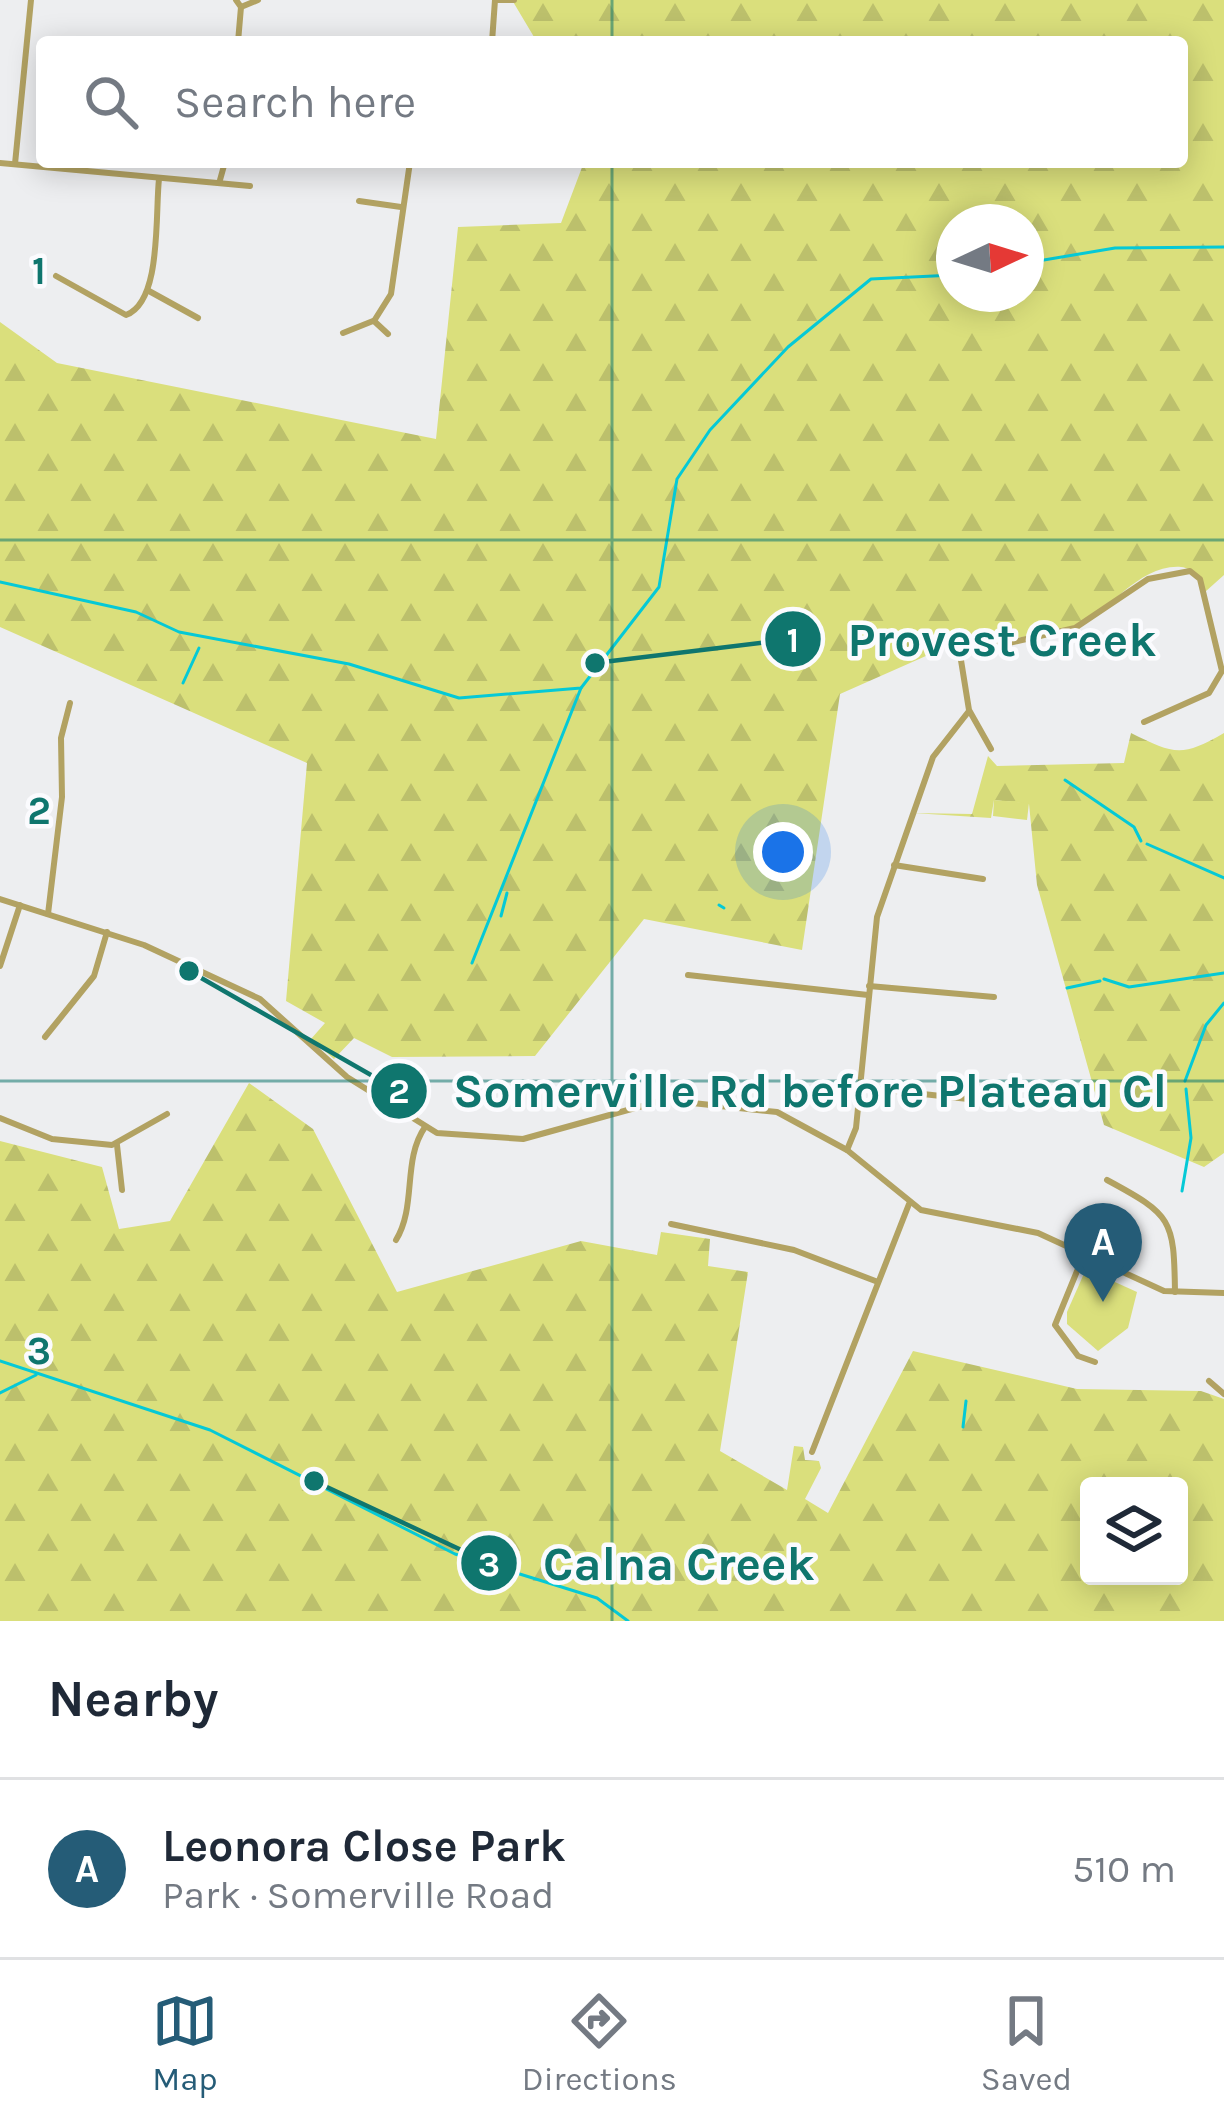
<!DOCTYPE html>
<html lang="en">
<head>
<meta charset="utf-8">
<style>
	body { margin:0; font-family:Karla,sans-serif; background:#f6f6f7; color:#1f2937 }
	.controls { position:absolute; right:36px; bottom:36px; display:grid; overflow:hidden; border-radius:12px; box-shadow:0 6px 30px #0003 }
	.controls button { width:108px; height:108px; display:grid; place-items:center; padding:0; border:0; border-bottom:3px solid #e0e1e3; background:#fff; color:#1f2937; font:60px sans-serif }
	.compass { position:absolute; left:936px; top:204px; width:108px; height:108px; border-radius:50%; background:#fff; box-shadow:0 6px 30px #0003; rotate:86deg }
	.you { position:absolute; left:783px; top:852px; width:42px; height:42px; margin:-30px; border:9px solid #fff; border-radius:50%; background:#1a73e8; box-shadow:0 0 0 18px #1a73e833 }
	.badge { display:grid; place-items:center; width:78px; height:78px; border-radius:50%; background:#255c77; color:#fff; font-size:39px; font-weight:700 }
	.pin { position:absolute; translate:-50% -99px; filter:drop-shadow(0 3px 6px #0008) }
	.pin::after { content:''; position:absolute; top:63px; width:42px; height:36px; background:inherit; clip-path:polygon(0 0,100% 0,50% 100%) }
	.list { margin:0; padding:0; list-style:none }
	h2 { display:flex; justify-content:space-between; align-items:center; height:156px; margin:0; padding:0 48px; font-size:51px }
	h2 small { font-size:39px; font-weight:400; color:#747a83 }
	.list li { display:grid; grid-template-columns:78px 1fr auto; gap:36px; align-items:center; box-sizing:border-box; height:180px; padding:0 48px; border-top:3px solid #e0e1e3 }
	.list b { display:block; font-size:45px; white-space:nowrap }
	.list p { margin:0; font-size:39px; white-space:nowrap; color:#747a83 }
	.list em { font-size:39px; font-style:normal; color:#747a83 }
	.icon { flex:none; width:66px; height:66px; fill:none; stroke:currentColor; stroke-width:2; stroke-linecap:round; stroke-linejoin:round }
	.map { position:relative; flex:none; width:1224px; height:1621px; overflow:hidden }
	.search { position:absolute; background:#fff; box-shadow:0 6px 30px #0003; left:36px; right:36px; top:36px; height:132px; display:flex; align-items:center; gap:30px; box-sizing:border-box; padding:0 42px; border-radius:12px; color:#747a83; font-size:45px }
	.sheet { height:336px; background:#fff }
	nav { display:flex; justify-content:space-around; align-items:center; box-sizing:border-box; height:168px; border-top:3px solid #e0e1e3; background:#fff; font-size:33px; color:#747a83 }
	nav a { display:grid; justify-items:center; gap:6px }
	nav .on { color:#255c77 }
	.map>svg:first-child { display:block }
</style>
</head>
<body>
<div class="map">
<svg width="1224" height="1621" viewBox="0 0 1224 1621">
	<defs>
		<pattern id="forest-firs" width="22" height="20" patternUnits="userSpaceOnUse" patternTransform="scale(3)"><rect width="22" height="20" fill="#dadf7c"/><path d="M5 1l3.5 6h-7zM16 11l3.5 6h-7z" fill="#bcc06c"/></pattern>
	</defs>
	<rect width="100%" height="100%" fill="#edeef0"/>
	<g fill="url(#forest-firs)" fill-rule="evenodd">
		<path d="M512,0H1224V575L1205,592C1199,581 1194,568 1181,567C1139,564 1111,611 1077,626C1040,641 995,633 959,652L953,644L840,694L802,950L644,919L535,1056L392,1057L354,1038L334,1059L311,1039L325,1023L286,1001L307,763L0,627V322L57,363L436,439L458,227L561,223L584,162H1182V42H537ZM954,222H1026V294H954Z"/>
		<path d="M1131,733C1174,754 1181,758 1224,733V1153L1204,1167L1104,1125L1037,885L1029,804L994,800L991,818L913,813L972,814L988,756L997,766L1124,763Z"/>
		<path d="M249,1083L313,1129L397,1292L581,1241L657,1255L661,1232L710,1239L708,1266L748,1272L720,1451L787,1490L794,1446L803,1447L805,1460L819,1461L821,1468L805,1499L828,1513L913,1351L1077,1389L1201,1391L1224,1399V1621H0V1141L102,1167L119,1229L170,1221ZM1179,1486V1576H1089V1486Z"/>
	</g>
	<g fill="#dadf7c">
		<polygon points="994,800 1029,803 1027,820 993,816"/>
		<polygon points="1086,1269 1137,1292 1128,1328 1098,1351 1067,1324 1067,1312"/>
	</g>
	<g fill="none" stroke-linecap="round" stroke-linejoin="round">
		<g stroke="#05c9d6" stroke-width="3">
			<polyline points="1026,263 1115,248 1224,247"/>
			<polyline points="0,582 136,612 179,632 349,664 459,698 581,688 659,587 677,479 710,430 788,347 871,279 954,275"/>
			<polyline points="183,683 199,648"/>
			<polyline points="1065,780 1134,827 1141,841"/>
			<polyline points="1147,844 1224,878"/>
			<polyline points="759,867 776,869"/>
			<polyline points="719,905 724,908"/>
			<polyline points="501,916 507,893"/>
			<polyline points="472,963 581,688"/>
			<polyline points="1104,979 1129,987 1224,973"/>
			<polyline points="1067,988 1100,981"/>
			<polyline points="1185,1081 1206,1025 1224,1003"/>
			<polyline points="1182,1191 1191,1138 1186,1089"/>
			<polyline points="0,1361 210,1430 455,1554 597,1598 628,1621"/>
			<polyline points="0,1393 36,1375"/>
			<polyline points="963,1427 966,1401"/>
		</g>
		<g stroke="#b2a262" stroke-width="6">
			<polyline points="236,0 241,7 238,42"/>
			<polyline points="498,0 514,0"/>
			<polyline points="241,7 258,0"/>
			<polyline points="492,42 495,0"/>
			<polyline points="0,163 250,186"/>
			<polyline points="15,164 31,0"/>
			<polyline points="220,180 225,162"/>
			<polyline points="359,201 401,207"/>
			<path d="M56,276L126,315C162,302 155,214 159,179"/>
			<polyline points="149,291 198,318"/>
			<polyline points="343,333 373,321"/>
			<polyline points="388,334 374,321 391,294 410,162"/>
			<polyline points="991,749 969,710 960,654 1075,628 1148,579 1190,571 1200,579 1222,671 1209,693 1144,722"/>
			<polyline points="894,865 983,879"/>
			<polyline points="0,899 144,945 260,999 347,1077 437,1133 523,1139 664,1100 777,1112 847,1150 921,1210 1038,1233 1164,1291 1224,1293"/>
			<polyline points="48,914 62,797 61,738 70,703"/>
			<polyline points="0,966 20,905"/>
			<polyline points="688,975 868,995"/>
			<polyline points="869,986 994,997"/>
			<polyline points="45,1037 94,976 107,932"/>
			<polyline points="860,1087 1004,1103"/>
			<polyline points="0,1118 52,1139 112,1145 167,1114"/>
			<polyline points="117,1145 122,1190"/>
			<polyline points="847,1150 856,1128 877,917 933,757 969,711"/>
			<path d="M1107,1180C1172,1215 1174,1219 1175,1292"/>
			<polyline points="671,1224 794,1250 878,1282"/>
			<path d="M396,1240C417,1206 402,1160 425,1127"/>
			<polyline points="1084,1254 1055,1325 1078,1356 1095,1362"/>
			<polyline points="1209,1381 1224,1394"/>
			<polyline points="812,1452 909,1204"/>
		</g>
	</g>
	<path fill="none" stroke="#0f766e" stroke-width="3" stroke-opacity="0.55" d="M612,0V42M612,162V1621M0,540H1224M0,1081H1224"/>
	<g font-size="39" text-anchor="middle" font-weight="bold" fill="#0f766e" stroke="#fbfbfe" stroke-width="9" stroke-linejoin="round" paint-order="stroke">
		<text x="39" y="284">1</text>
		<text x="39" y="824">2</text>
		<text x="39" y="1364">3</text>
	</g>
	<path fill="none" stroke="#0f766e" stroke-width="4.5" d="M595 663L793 639M189 971L399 1091M314 1481L489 1563"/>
	<g fill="#0f766e" stroke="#fbfbfe" stroke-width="4.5">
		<circle cx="595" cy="663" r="12"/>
		<circle cx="189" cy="971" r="12"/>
		<circle cx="314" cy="1481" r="12"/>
		<circle cx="793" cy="639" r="30"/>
		<circle cx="399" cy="1091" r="30"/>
		<circle cx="489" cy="1563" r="30"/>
	</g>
	<g font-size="36" text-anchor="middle" font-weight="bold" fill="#fff">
		<text x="793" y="652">1</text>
		<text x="399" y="1103">2</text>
		<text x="489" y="1576">3</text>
	</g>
	<g font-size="48" text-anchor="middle" font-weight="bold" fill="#0f766e" stroke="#fbfbfe" stroke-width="9" stroke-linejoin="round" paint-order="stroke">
		<text x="1002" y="656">Provest Creek</text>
		<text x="810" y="1107">Somerville Rd before Plateau Cl</text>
		<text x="679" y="1580">Calna Creek</text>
	</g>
</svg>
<div class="controls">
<button><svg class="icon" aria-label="layers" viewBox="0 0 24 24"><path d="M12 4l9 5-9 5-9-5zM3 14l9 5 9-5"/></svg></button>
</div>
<svg class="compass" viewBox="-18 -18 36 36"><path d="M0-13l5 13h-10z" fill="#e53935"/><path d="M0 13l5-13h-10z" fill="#747a83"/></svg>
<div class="you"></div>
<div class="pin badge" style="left:1103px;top:1302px">A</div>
<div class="search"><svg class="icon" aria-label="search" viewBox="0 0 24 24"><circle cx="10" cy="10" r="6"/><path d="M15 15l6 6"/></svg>Search here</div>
</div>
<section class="sheet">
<h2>Nearby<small></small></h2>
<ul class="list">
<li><span class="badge">A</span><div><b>Leonora Close Park</b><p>Park · Somerville Road</p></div><em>510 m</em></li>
</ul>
</section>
<nav>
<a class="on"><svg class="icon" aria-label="map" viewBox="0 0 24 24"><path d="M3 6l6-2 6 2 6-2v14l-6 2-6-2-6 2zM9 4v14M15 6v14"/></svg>Map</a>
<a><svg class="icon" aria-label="directions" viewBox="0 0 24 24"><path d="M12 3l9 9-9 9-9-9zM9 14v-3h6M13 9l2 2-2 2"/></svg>Directions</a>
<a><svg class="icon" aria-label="saved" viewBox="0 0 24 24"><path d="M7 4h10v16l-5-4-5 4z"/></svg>Saved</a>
</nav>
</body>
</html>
